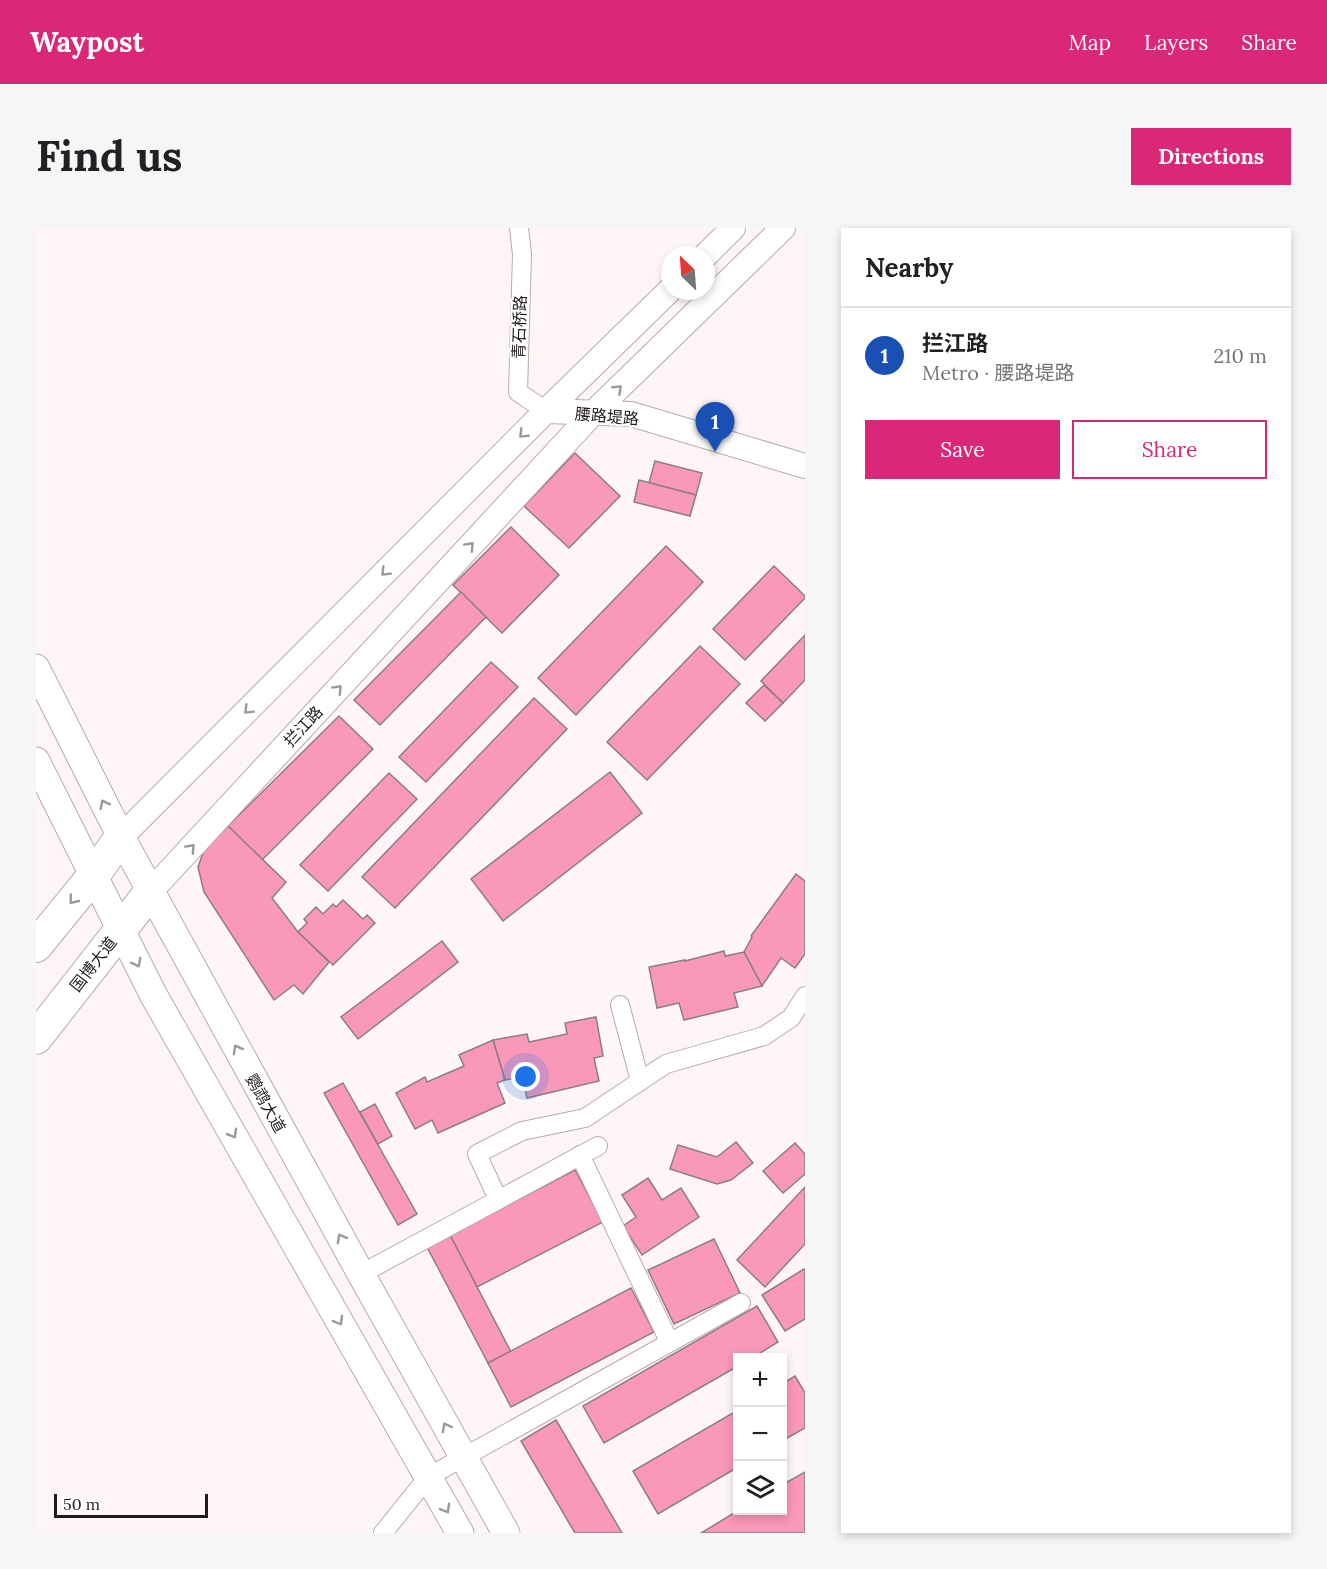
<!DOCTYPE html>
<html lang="en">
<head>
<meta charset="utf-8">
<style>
	body { margin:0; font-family:Lora,"Noto Sans SC",serif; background:#f6f6f6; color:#202124 }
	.controls { position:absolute; right:18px; bottom:18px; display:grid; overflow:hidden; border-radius:0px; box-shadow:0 3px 9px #0003 }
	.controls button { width:54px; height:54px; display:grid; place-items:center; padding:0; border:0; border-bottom:2px solid #e0e0e0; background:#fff; color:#202124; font:30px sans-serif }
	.compass { position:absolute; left:625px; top:18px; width:54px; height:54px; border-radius:50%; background:#fff; box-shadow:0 3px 9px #0003; rotate:335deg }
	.scale { position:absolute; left:18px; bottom:15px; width:154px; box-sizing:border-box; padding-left:6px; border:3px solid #211a1a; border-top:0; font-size:16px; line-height:21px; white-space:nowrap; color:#211a1a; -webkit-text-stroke:4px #fff; paint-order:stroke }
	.you { position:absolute; left:490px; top:849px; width:21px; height:21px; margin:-15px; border:4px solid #fff; border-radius:50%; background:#1a73e8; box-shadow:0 0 0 9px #1a73e833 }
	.badge { display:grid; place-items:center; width:39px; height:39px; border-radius:50%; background:#db2777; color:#fff; font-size:20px; font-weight:700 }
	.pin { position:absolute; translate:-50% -50px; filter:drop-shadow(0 2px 3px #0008) }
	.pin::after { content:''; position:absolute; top:32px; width:21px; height:18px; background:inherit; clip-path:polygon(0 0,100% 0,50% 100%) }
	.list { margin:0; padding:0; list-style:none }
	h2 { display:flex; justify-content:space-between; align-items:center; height:78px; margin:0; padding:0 24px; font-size:26px }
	h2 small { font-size:20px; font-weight:400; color:#757577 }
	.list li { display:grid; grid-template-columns:39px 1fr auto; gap:18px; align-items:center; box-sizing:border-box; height:96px; padding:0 24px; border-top:2px solid #e0e0e0 }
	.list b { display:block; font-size:22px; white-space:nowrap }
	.list p { margin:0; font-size:20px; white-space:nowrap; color:#757577 }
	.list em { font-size:20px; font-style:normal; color:#757577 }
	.actions { display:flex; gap:12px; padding:18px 24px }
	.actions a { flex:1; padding:14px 0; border:2px solid #db2777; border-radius:0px; text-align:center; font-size:21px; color:#db2777 }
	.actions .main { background:#db2777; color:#fff }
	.icon { flex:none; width:33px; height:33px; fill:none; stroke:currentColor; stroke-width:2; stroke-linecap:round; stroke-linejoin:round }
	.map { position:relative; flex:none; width:769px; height:1305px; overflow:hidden; border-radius:0px }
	header { display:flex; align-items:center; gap:36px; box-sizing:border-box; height:84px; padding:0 30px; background:#db2777; color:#fff }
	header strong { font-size:28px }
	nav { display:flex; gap:33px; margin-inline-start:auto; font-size:21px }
	.intro { display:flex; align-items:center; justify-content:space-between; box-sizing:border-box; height:144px; padding:0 36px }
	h1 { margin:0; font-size:42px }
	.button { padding:15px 27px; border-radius:0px; background:#db2777; color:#fff; font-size:21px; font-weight:700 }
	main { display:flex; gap:36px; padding:0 36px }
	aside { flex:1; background:#fff; border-radius:0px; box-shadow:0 3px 9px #0003 }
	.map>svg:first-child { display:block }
</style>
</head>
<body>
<header>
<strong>Waypost</strong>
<nav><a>Map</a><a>Layers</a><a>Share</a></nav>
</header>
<div class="intro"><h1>Find us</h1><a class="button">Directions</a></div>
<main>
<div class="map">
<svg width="769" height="1305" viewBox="0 0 769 1305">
	<rect width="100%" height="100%" fill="#fef6f6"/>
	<g fill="#fa98ba" stroke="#8d7d82" stroke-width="1.5">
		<polygon points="539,225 584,268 533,320 488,278"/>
		<polygon points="619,233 666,245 660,267 613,255"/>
		<polygon points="603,252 660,267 654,288 598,274"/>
		<polygon points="475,299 523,347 466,405 417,357"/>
		<polygon points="630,318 667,354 540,487 502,450"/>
		<polygon points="738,338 769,368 769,370 709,432 677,401"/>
		<polygon points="425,364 450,389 344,497 318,472"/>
		<polygon points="769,407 769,452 747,475 725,453"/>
		<polygon points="664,418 704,456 611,552 571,514"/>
		<polygon points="455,434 482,459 390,554 363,529"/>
		<polygon points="728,457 747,475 729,493 710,475"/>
		<polygon points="498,470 531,501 359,680 326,649"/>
		<polygon points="303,488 337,521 226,632 192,598"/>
		<polygon points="574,544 606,585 467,693 435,651"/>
		<polygon points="353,545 381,571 292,663 264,637"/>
		<polygon points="192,598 250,654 236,670 262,704 293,734 267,766 258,757 238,772 168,664 162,639 168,622"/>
		<polygon points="760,646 769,653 769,726 759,740 745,730 726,758 708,724 716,709 715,708"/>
		<polygon points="307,672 327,691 331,687 339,695 297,737 262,704 271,695 268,691 280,679 287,686 297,676 300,679"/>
		<polygon points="406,713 422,734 322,811 305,789"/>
		<polygon points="688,723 689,728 708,724 726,758 698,765 702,779 648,792 643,775 621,780 613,739 649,732 649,733"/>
		<polygon points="560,789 567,828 558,830 563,853 491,870 486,849 469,852 457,812 491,806 493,814 531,806 529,795"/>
		<polygon points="457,812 469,852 461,855 469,875 402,905 396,892 379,901 360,865 389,849 391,854 428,838 423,827"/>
		<polygon points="307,855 381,986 362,997 288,865"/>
		<polygon points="339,876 356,908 342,916 324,884"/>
		<polygon points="700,914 717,935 695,952 681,956 634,941 642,917 681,929"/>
		<polygon points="759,915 769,926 769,946 747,965 727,943"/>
		<polygon points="539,942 567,994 441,1059 414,1007"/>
		<polygon points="612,950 626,972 645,960 663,989 606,1027 587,998 600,989 586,967"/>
		<polygon points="769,959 769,1016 729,1059 701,1032"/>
		<polygon points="414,1007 475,1124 452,1135 391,1019"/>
		<polygon points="678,1011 704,1065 638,1096 612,1042"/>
		<polygon points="768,1041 769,1043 769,1091 749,1103 726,1067"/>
		<polygon points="595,1060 618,1104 475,1179 452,1135"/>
		<polygon points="721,1078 742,1114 716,1130 702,1130 702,1138 568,1215 547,1178"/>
		<polygon points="759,1148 769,1165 769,1200 746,1213 746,1156"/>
		<polygon points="702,1182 702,1239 622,1286 597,1243"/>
		<polygon points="520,1192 586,1305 539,1305 485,1213"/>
		<polygon points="769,1244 769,1305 665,1305 703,1282 746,1282 746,1257"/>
	</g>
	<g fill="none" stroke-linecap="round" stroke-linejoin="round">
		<g stroke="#bba9a9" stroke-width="20">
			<g id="street">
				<polyline points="483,0 486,26 482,164 510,183"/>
				<polyline points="584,777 604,853"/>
				<polyline points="544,927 633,1113"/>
				<polyline points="462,971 441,926 486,903 549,890 630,836 728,808 755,790 769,768"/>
				<polyline points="325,1046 562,918"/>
				<polyline points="347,1305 392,1249 705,1075"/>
			</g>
		</g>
		<g stroke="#bba9a9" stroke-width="26">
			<g id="secondary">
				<polyline points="670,27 697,0"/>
				<polyline points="510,183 595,186 769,238"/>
				<polyline points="85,609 510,183 634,62"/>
				<polyline points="115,663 557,185 747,0"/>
			</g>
		</g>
		<g stroke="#bba9a9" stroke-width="29">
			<g id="primary">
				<polyline points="0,440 85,609 325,1046 470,1305"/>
				<polyline points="0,533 118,768 424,1305"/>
			</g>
		</g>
		<g stroke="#bba9a9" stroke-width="34">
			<g id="highway">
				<polyline points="0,718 58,647 85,609"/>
				<polyline points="0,810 115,663"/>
			</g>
		</g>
		<use href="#street" stroke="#fff" stroke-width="18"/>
		<use href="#secondary" stroke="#fff" stroke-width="24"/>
		<use href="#primary" stroke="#fff" stroke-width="27"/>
		<use href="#highway" stroke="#fff" stroke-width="32"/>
	</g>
	<defs><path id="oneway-chevron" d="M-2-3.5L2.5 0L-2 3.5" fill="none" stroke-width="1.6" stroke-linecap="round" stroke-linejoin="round" transform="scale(1.5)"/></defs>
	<g stroke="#9b9898">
		<use href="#oneway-chevron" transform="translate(582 161) rotate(-44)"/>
		<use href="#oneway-chevron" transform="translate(487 206) rotate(135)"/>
		<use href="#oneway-chevron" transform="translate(434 318) rotate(-47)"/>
		<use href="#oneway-chevron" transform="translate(349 344) rotate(135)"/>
		<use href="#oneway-chevron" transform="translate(302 461) rotate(-47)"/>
		<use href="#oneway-chevron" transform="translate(212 482) rotate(135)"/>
		<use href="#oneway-chevron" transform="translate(68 576) rotate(-117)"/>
		<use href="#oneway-chevron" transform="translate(155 620) rotate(-47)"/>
		<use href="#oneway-chevron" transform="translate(37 672) rotate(129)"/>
		<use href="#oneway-chevron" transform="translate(101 735) rotate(63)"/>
		<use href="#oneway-chevron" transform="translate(201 821) rotate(-119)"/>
		<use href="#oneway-chevron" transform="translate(197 906) rotate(60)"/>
		<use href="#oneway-chevron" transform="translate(305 1010) rotate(-119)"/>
		<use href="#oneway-chevron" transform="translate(303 1093) rotate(60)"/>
		<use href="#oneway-chevron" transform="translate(410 1199) rotate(-119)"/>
		<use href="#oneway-chevron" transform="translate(410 1281) rotate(60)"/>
	</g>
	<g text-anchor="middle" stroke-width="4.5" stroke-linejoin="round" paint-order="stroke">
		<g font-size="16" fill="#211a1a" stroke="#fff">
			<text transform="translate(483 99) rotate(-88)" y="6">青石桥路</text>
			<text transform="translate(571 188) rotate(5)" y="6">腰路堤路</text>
			<text transform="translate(267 498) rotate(-47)" y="6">拦江路</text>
			<text transform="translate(57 736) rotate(-52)" y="6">国博大道</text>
			<text transform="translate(230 875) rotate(61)" y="6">鹦鹉大道</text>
		</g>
	</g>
</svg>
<div class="controls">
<button>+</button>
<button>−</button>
<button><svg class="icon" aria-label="layers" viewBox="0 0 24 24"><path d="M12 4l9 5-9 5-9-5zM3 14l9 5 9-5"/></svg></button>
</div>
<svg class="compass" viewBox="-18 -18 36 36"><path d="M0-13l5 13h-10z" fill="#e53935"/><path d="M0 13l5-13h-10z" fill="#757577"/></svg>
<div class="scale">50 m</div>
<div class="you"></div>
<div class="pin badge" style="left:679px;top:224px;background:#1a4fb4">1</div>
</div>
<aside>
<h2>Nearby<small></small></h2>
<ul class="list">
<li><span class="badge" style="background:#1a4fb4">1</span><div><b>拦江路</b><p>Metro · 腰路堤路</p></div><em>210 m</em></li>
</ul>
<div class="actions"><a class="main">Save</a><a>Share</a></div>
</aside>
</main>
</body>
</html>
